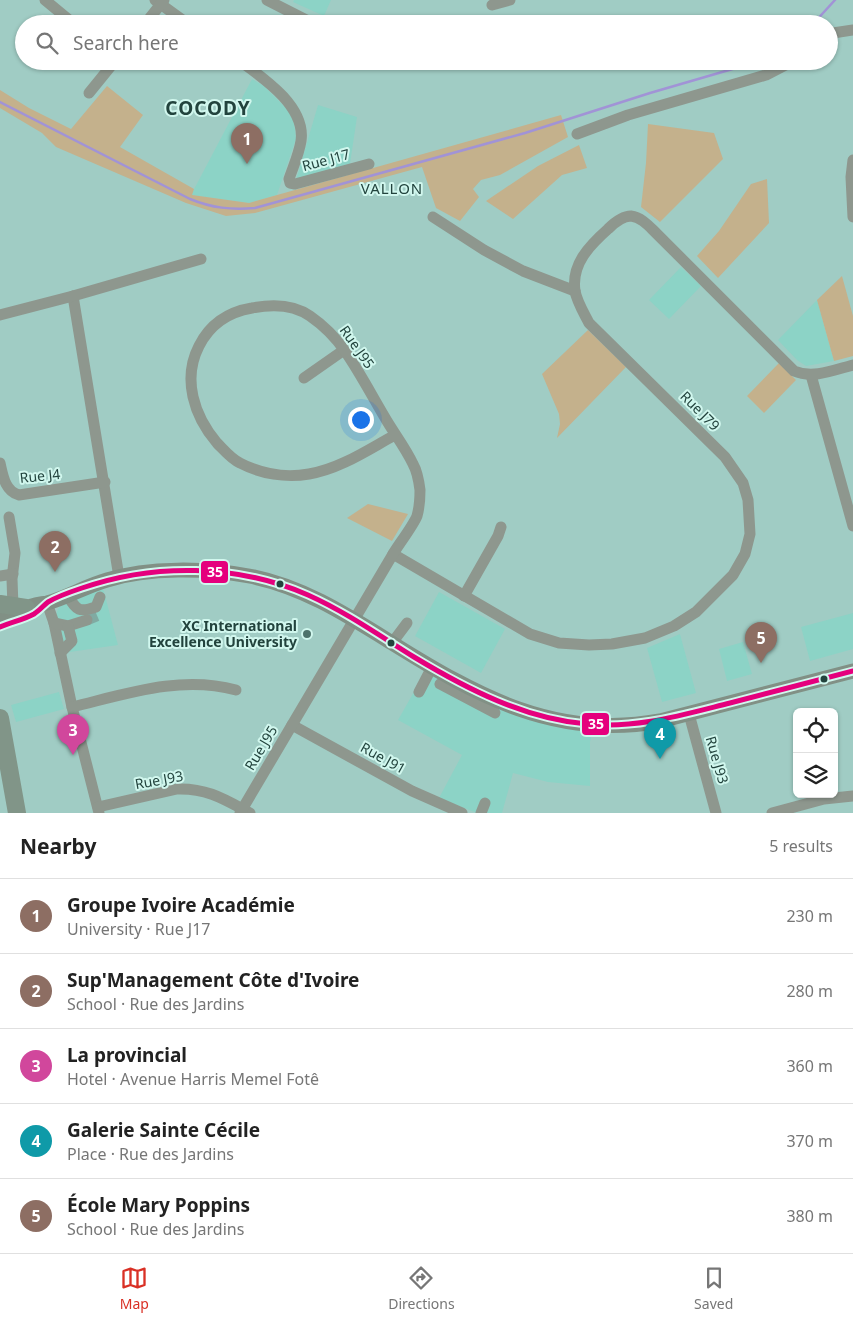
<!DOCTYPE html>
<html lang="en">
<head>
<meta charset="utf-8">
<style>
	body { margin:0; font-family:"Noto Sans",sans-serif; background:#f6f6f6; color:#222 }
	.controls { position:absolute; right:15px; bottom:15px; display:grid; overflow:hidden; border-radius:8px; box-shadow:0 1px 4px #0004 }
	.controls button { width:45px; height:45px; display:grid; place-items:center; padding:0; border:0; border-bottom:1px solid #e0e0e0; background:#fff; color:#222; font:25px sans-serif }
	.you { position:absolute; left:360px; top:419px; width:18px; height:18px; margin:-12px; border:4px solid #fff; border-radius:50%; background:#1a73e8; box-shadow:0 0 0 8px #1a73e833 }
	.badge { display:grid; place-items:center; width:32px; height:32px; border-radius:50%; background:#d93025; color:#fff; font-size:16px; font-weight:700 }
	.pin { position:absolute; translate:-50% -41px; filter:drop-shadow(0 1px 2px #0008) }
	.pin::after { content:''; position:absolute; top:26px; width:18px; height:15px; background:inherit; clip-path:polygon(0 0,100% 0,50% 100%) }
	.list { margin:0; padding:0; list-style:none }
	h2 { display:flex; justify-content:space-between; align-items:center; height:65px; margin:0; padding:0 20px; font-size:21px }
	h2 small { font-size:16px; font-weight:400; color:#767676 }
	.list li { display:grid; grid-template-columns:32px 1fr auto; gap:15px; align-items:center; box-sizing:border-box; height:75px; padding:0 20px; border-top:1px solid #e0e0e0 }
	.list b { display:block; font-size:19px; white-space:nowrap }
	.list p { margin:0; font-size:16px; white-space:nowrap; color:#767676 }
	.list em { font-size:16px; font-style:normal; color:#767676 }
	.icon { flex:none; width:28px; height:28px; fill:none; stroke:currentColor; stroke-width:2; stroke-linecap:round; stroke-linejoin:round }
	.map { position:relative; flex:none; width:853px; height:813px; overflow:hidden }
	.search { position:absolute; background:#fff; box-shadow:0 1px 4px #0004; left:15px; right:15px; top:15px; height:55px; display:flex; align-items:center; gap:12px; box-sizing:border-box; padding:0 18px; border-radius:28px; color:#767676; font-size:19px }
	.sheet { height:440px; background:#fff }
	nav { display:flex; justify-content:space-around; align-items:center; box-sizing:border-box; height:70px; border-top:1px solid #e0e0e0; background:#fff; font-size:14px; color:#767676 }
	nav a { display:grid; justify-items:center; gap:2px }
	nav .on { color:#d93025 }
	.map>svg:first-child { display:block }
</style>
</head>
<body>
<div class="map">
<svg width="853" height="813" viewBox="0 0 853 813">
	<rect width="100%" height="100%" fill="#a0ccc4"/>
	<g fill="#8cd3c6">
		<polygon points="294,0 331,0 324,16 293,2"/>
		<polygon points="252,79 264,86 284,106 292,115 295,129 296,139 277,195 249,203 191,195"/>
		<polygon points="318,105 357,117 350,164 296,180"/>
		<polygon points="681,267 701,286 669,319 649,300"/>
		<polygon points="817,300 834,361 806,366 797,360 778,340"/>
		<polygon points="103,588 118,645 63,653 56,614 59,607"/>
		<polygon points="439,592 505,629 481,673 415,636"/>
		<polygon points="853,613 853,649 810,661 801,627"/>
		<polygon points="680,634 696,693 662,702 647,648"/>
		<polygon points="743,642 752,674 727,681 719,649"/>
		<polygon points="427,669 593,730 590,742 590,786 548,782 513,773 502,813 477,813 439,798 462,755 398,720"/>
		<polygon points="59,692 64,709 16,722 11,705"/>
	</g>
	<g fill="#c4b18c">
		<polygon points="107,86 143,115 120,147 194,189 192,195 249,203 561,115 568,137 500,175 481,180 473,189 479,197 460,221 436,208 422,167 255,213 226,216 186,203 56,147 42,133 0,108 0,90 29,108 71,129"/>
		<polygon points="648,124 714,133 723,159 660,222 641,207 646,163"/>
		<polygon points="579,145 587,168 562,175 513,219 486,201 538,166"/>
		<polygon points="767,179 769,223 718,278 697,256 719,231 751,184"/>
		<polygon points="842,276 853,316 853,356 834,361 817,300"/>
		<polygon points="588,330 626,367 557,438 560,424 559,414 542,374"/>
		<polygon points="779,363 796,380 764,413 747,396"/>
		<polygon points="368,504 408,514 392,541 347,518"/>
	</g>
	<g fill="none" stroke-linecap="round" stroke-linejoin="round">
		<g stroke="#a193d6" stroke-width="2.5">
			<polyline points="813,24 835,0"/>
			<path d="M0,102L190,199C212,208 231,210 255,208L525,133L650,93L760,61"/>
		</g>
		<polyline stroke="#80aaa2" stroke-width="11" stroke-dasharray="11 5.5" stroke-linecap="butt" points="87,620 101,614"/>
		<g stroke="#8e978e" stroke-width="11">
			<polyline points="45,0 74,24"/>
			<polyline points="155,0 188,24"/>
			<polyline points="267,0 314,24"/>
			<polyline points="492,5 510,0"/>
			<polyline points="145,24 164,0"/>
			<polyline points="829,35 833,33 853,30"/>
			<path d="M240,61C265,79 306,107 301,141C299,154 293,167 289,179L290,183L295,184L369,164"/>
			<polyline points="89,93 115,61"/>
			<polyline points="577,134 628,115 766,75 793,61"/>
			<polyline points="853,160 851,177 853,217"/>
			<polyline points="433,217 484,250 523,271 575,291"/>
			<polyline points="73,296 119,577"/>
			<polyline points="0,315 73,296 201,259"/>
			<polyline points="811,375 853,526"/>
			<polyline points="304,378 344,350"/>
			<path d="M0,463C3,476 5,491 19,495L105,482"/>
			<polyline points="9,517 15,553 12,579 13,607"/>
			<path d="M393,554L530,634L559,643L589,645L612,644L645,638L674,626L696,612L733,575L745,554L750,534L748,500L743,483L725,457L589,323C584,313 577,302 575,291C571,264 590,245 608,229C614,223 622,216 631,216C640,217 647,224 653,230L794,371C813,379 834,370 853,365"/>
			<polyline points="0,576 13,574"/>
			<path d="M67,595C77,610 78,613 96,607L100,597"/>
			<polyline points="464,596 498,536 501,527"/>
			<polyline points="47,603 54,623 72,707 99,813"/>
			<polyline points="54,623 68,626 87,620"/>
			<polyline points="392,643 407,623"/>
			<polyline points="60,653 72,641 68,626"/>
			<polyline points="440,684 495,713"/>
			<polyline points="419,692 432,667"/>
			<path d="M72,707C126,694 180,675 236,690"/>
			<polyline points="689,714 716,813"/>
			<polyline points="292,725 412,791 462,813"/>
			<path d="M98,807L177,789C207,788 224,799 250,813"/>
			<path d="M240,813L393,554C399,544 413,526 417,516C419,509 420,497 420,490C419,482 417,471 413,464C405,447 393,432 384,416C371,394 359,371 345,351C336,338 323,325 310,316C293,304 272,304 252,308C228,312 210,324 199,346C182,379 194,416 217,443C224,450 231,459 240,463C261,474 286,478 309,474C340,469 369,449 395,435"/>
			<polyline points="481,813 485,803"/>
			<polyline points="772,813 824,799 853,796"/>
		</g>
		<path stroke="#819085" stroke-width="15" d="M0,618C11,614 21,609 32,606C37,604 42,604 47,603C66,598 86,586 107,580C149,567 206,568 249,576C302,586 347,615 392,643C477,696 556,740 660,721L853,671"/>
		<g stroke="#819588" stroke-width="18">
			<polyline points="0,604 26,608"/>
			<polyline points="0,718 17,813"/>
		</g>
		<g stroke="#d1f7ee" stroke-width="9">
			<path id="bus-1" d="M0,627C11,622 23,620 34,614C39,611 43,606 48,602C58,596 70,592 82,588C154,563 238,564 308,595C346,612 380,636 414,657C467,689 525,719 587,724C636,729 682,715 730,703C771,692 812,682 853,671"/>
		</g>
		<use href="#bus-1" stroke="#e5007d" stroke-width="5"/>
	</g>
	<g fill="#22433d" stroke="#d1f7ee" stroke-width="2">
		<circle cx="280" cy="584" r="4.5"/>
		<circle cx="391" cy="643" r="4.5"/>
		<circle cx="824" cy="679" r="4.5"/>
	</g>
	<circle fill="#4e736c" stroke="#d1f7ee" stroke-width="2" cx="307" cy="634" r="5"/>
	<g text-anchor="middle" stroke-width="4" stroke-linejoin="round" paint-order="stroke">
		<g font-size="14" fill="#22433d" stroke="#d1f7ee">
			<text transform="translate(326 160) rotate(-15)" y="5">Rue J17</text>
			<text transform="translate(357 347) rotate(55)" y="5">Rue J95</text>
			<text transform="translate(700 411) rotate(45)" y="5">Rue J79</text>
			<text transform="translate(40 476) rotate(-6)" y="5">Rue J4</text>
			<text transform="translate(261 748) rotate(-59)" y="5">Rue J95</text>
			<text transform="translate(383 758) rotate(29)" y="5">Rue J91</text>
			<text transform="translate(717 760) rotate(74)" y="5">Rue J93</text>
			<text transform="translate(159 780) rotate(-10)" y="5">Rue J93</text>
		</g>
		<g font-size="14" font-weight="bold" fill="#22433d" stroke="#d1f7ee" text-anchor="end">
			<text x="297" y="631">XC International<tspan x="297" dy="16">Excellence University</tspan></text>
		</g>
		<g font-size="15" letter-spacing="1" fill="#22433d" stroke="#d1f7ee">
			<text x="392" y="194">VALLON</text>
		</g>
		<g font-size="19" font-weight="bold" letter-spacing="1" fill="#22433d" stroke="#d1f7ee">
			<text x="208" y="115">COCODY</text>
		</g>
	</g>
	<g stroke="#d1f7ee" stroke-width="2">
		<rect x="200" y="560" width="29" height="24" rx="5" fill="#e5007d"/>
		<rect x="581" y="712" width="29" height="24" rx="5" fill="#e5007d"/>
	</g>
	<g font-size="14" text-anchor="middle" font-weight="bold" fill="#fff">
		<text x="215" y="577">35</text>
		<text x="596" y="729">35</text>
	</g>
</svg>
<div class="controls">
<button><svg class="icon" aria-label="locate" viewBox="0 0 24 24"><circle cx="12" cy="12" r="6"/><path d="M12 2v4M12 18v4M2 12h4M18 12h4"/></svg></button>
<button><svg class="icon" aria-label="layers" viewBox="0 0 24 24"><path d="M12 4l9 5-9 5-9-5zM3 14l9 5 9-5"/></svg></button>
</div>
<div class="you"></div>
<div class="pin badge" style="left:247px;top:164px;background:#8d6e63">1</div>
<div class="pin badge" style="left:55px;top:572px;background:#8d6e63">2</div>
<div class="pin badge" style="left:73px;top:755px;background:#d1479c">3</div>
<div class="pin badge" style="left:660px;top:759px;background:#0f9aa8">4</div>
<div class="pin badge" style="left:761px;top:663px;background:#8d6e63">5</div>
<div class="search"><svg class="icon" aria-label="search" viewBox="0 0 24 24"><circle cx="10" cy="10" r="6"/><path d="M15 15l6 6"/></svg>Search here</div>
</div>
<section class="sheet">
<h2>Nearby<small>5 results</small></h2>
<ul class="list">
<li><span class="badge" style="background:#8d6e63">1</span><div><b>Groupe Ivoire Académie</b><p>University · Rue J17</p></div><em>230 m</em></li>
<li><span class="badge" style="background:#8d6e63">2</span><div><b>Sup'Management Côte d'Ivoire</b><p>School · Rue des Jardins</p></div><em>280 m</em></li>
<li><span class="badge" style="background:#d1479c">3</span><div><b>La provincial</b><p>Hotel · Avenue Harris Memel Fotê</p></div><em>360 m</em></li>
<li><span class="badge" style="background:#0f9aa8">4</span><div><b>Galerie Sainte Cécile</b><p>Place · Rue des Jardins</p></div><em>370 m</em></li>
<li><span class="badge" style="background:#8d6e63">5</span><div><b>École Mary Poppins</b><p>School · Rue des Jardins</p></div><em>380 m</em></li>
</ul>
</section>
<nav>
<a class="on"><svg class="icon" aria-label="map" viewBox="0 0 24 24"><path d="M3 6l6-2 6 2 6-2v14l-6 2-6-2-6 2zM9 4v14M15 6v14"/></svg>Map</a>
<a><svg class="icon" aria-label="directions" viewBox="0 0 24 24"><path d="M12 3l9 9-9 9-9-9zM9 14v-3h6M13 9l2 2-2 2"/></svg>Directions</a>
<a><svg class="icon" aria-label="saved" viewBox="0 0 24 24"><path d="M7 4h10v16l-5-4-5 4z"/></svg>Saved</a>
</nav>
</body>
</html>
